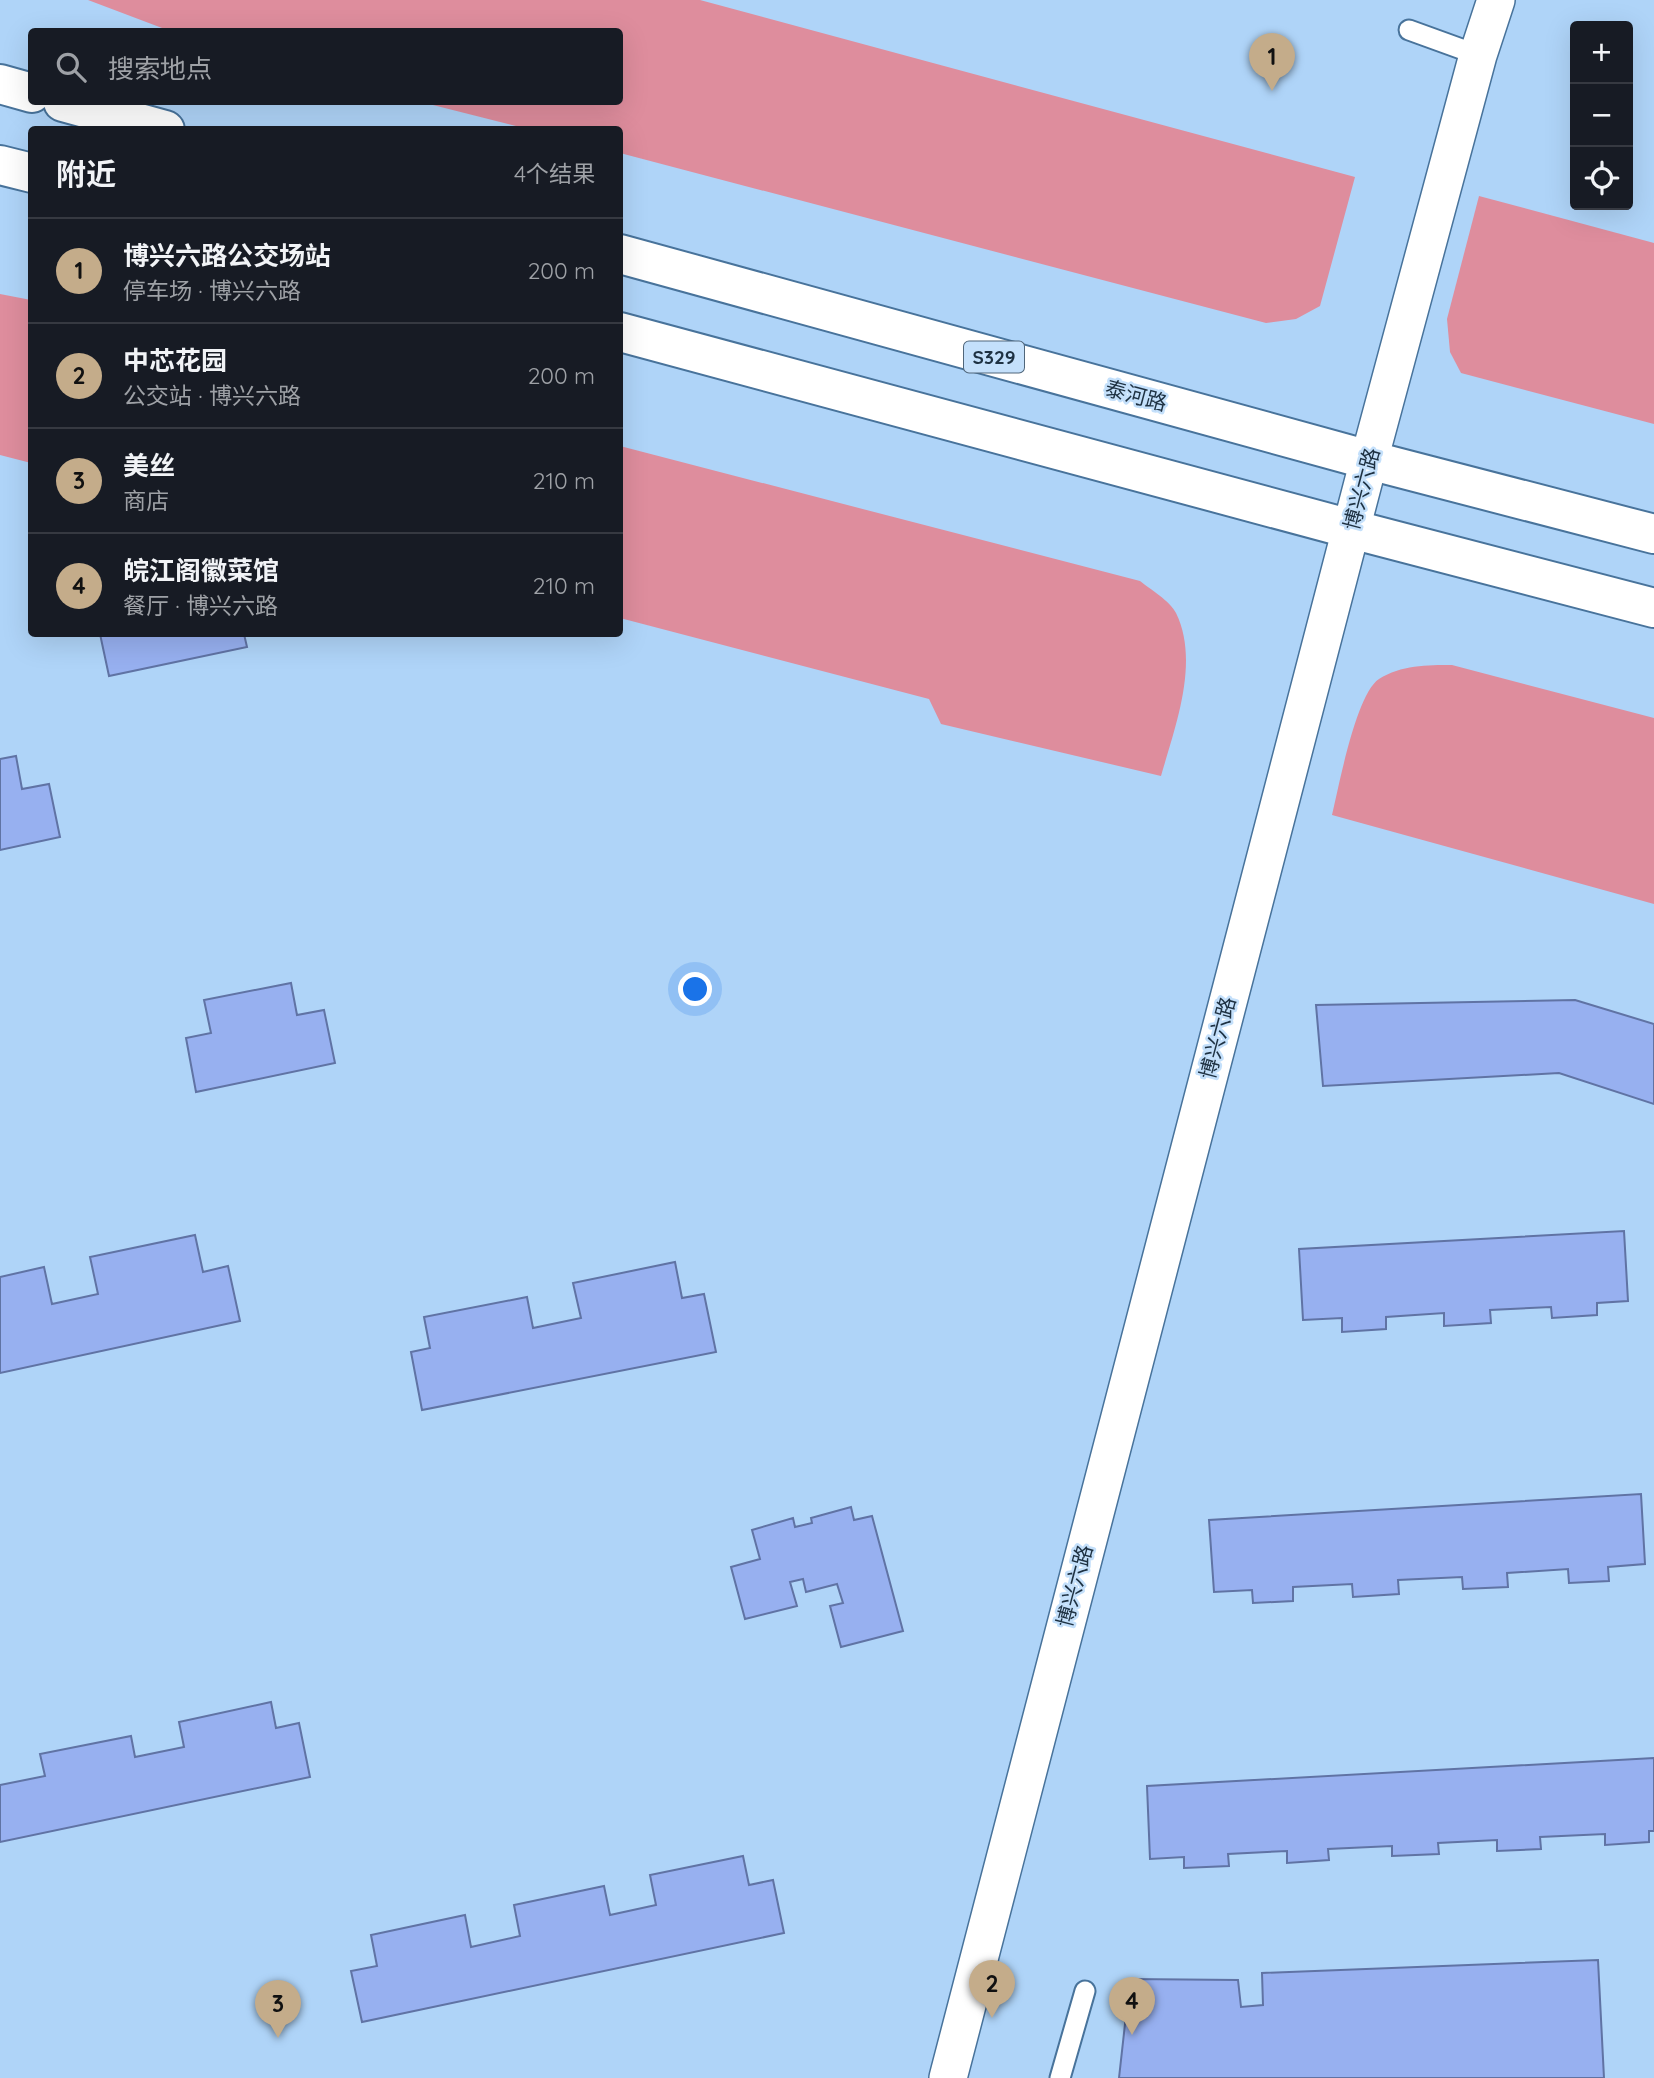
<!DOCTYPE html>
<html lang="zh">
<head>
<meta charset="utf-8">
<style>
	body { margin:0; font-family:Quicksand,"Noto Sans SC",sans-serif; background:#242831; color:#f1f3f6 }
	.controls { position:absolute; right:21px; top:21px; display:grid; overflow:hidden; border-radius:7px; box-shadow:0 7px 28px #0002 }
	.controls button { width:63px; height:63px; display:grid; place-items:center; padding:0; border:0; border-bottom:2px solid #363941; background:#171b24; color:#f1f3f6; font:35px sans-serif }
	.you { position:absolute; left:696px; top:990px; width:24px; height:24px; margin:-18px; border:5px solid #fff; border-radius:50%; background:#1a73e8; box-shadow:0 0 0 10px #1a73e833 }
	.badge { display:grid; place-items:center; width:46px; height:46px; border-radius:50%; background:#c4ac8a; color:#111; font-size:23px; font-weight:700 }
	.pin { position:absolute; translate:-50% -58px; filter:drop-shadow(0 2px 4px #0008) }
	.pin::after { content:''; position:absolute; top:37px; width:24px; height:21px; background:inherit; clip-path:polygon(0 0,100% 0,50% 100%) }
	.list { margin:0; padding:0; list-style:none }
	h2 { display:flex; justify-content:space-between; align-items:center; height:91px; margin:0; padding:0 28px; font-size:30px }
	h2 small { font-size:23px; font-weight:400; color:#9ea1a6 }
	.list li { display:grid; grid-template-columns:46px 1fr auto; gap:21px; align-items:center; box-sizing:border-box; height:105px; padding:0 28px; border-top:2px solid #363941 }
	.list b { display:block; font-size:26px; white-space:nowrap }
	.list p { margin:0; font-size:23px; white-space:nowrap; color:#9ea1a6 }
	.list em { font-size:23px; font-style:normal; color:#9ea1a6 }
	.icon { flex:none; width:38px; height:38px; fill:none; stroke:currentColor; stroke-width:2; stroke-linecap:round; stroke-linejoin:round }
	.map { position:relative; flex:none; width:1654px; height:2078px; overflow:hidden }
	.search { position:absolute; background:#171b24; box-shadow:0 7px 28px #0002; left:28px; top:28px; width:595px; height:77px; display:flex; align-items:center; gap:18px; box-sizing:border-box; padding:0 24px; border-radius:7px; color:#9ea1a6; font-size:26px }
	.panel { position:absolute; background:#171b24; box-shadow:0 7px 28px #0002; left:28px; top:126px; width:595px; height:511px; border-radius:7px }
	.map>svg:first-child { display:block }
</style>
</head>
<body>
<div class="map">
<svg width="1654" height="2078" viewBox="0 0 1654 2078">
	<rect width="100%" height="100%" fill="#afd4f8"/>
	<g fill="#de8d9d">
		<polygon points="88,0 700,0 1355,177 1320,306 1296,319 1266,323 620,153 620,130 528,129 421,102 620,102 620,32 170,31"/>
		<polygon points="1479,196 1654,243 1654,424 1461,373 1450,352 1447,319"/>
		<polygon points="0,294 31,300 31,463 0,455"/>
		<path d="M620,446L1140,581C1150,589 1170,601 1176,613C1200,662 1175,727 1161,776L941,724L929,699L620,618Z"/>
		<path d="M1452,665L1654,718V904L1332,815C1339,786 1356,694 1379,679C1401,665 1427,665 1452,665Z"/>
	</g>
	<g fill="#97b0f0" stroke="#6073a4" stroke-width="2">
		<polygon points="100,634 244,634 247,647 109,676"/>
		<polygon points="16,756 22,789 49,784 60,837 0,850 0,759"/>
		<polygon points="291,983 297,1015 324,1010 335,1063 196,1092 186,1038 211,1033 204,1000"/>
		<polygon points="1575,1000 1654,1024 1654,1104 1559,1073 1323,1086 1316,1005"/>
		<polygon points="1624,1231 1628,1301 1597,1303 1597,1315 1552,1318 1551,1307 1490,1310 1491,1323 1444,1326 1444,1313 1386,1317 1386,1329 1342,1332 1342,1318 1303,1320 1299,1249"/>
		<polygon points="195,1235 203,1272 228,1266 240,1321 0,1373 0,1277 44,1267 52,1304 98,1294 90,1257"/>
		<polygon points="675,1262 682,1298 704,1294 716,1352 422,1410 411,1352 430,1348 424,1317 527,1297 533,1328 581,1318 573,1283"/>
		<polygon points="1641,1494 1645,1564 1608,1567 1609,1581 1569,1583 1568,1569 1507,1573 1508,1587 1463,1589 1462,1577 1398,1580 1399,1594 1353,1597 1352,1584 1293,1587 1293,1601 1253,1603 1252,1590 1214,1592 1209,1520"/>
		<polygon points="851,1507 854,1520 872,1516 903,1631 841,1647 830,1606 843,1603 837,1584 806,1592 803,1579 790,1582 797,1606 745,1619 731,1567 760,1559 752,1530 793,1518 795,1527 812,1523 811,1518"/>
		<polygon points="271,1702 276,1728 299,1723 310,1777 0,1842 0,1785 45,1776 40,1754 131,1736 135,1757 184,1747 179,1722"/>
		<polygon points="1654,1758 1654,1831 1649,1831 1649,1842 1605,1845 1605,1834 1540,1837 1541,1849 1497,1851 1497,1840 1438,1843 1439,1854 1392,1856 1392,1846 1328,1849 1329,1860 1287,1863 1287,1851 1228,1854 1229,1866 1184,1868 1184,1857 1150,1859 1147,1786"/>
		<polygon points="743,1856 749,1885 773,1880 784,1933 362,2022 351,1971 377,1966 371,1935 465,1915 471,1947 520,1936 514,1905 604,1886 610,1915 656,1905 650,1875"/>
		<polygon points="1598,1960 1604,2078 1119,2078 1130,1979 1238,1980 1241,2007 1263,2005 1262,1973"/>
	</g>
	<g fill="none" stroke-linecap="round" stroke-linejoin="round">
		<g stroke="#48739b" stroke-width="23">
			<g id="service">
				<polyline points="1409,30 1478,55"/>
				<polyline points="1060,2078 1085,1991"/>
			</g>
		</g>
		<g stroke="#48739b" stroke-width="40">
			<polyline id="minor" points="948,2078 1369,460 1478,55 1496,0"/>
		</g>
		<g stroke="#48739b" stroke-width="42">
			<g id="primary">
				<polyline points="0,84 32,93"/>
				<polyline points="63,102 165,130"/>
				<polyline points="0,165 32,173"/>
				<polyline points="620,254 1369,460 1654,534"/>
				<polyline points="620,332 1351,529 1654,608"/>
			</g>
		</g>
		<use href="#service" stroke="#fff" stroke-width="19"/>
		<use href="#minor" stroke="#fff" stroke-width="37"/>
		<use href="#primary" stroke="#fff" stroke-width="38"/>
	</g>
	<g text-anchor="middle" stroke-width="5" stroke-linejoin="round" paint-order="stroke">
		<rect fill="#c4e0fb" stroke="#50667a" stroke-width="2" x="964" y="341.5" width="60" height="31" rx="5"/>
		<g font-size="19" font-weight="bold" fill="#1e3142">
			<text x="994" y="364">S329</text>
		</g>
		<g font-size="21" fill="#1e3142" stroke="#c4e0fb">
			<text transform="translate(1136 396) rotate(15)" y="7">泰河路</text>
			<text transform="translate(1362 489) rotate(-75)" y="7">博兴六路</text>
			<text transform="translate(1218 1038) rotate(-75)" y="7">博兴六路</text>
			<text transform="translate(1075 1586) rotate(-75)" y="7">博兴六路</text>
		</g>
	</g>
</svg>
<div class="controls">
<button>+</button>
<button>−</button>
<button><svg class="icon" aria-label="locate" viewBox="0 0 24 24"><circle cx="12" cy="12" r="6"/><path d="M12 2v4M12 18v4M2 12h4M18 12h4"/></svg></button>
</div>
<div class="you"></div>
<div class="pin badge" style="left:1272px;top:91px">1</div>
<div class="pin badge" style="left:992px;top:2018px">2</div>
<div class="pin badge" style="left:278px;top:2038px">3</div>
<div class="pin badge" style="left:1132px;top:2035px">4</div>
<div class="search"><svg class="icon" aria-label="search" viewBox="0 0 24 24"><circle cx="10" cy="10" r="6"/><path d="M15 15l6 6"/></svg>搜索地点</div>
<section class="panel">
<h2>附近<small>4个结果</small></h2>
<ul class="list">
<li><span class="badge">1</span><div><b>博兴六路公交场站</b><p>停车场 · 博兴六路</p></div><em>200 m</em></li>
<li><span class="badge">2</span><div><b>中芯花园</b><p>公交站 · 博兴六路</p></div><em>200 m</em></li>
<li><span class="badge">3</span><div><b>美丝</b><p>商店</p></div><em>210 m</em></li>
<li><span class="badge">4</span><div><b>皖江阁徽菜馆</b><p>餐厅 · 博兴六路</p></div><em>210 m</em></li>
</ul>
</section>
</div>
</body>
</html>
